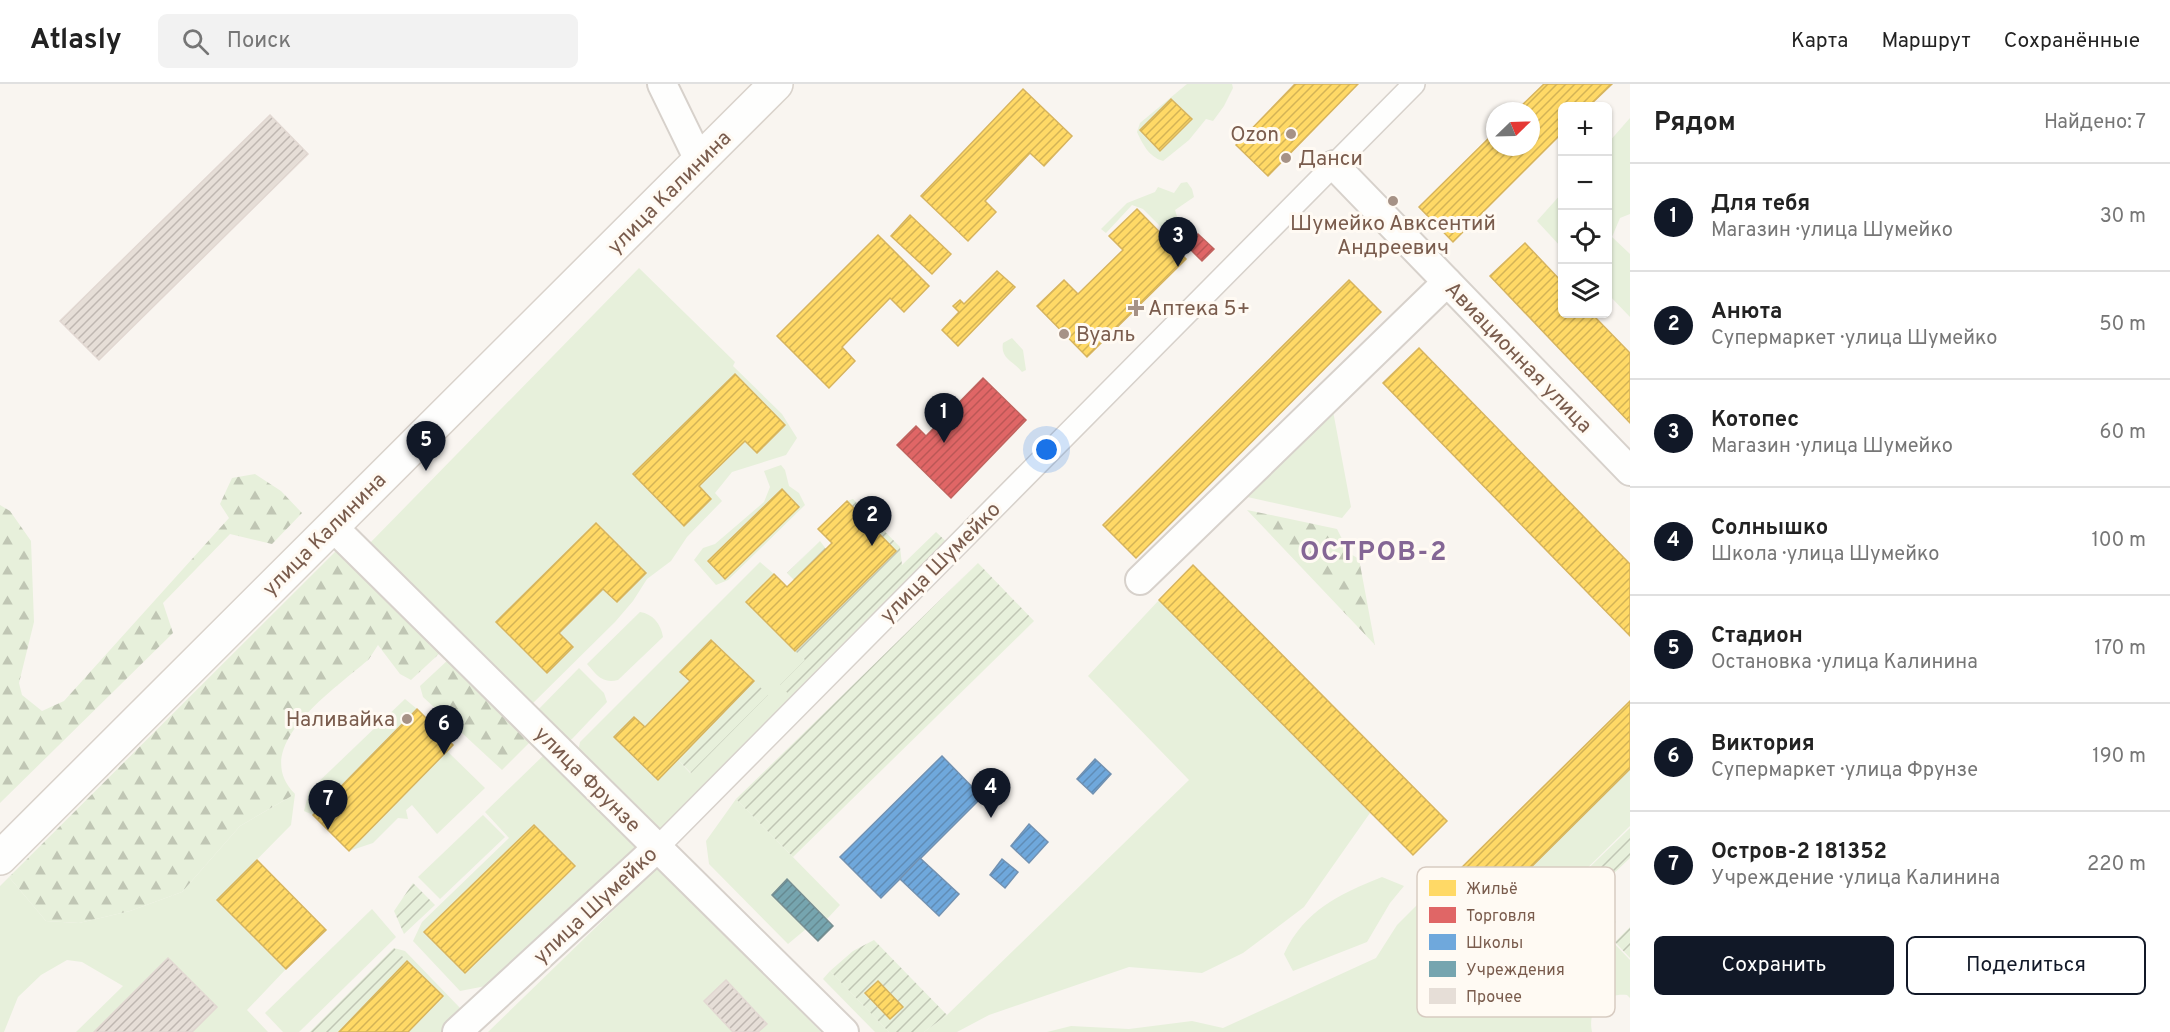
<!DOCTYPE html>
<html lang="ru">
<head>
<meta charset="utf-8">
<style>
	body { margin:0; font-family:Overpass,sans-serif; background:#f2f2f2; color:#222 }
	.controls { position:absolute; right:18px; top:18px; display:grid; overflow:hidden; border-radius:9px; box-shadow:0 2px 4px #0004 }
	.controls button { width:54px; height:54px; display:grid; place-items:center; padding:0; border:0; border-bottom:2px solid #e0e0e0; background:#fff; color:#222; font:30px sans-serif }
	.compass { position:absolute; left:1486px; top:18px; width:54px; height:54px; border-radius:50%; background:#fff; box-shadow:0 2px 4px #0004; rotate:67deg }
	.you { position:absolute; left:1047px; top:366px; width:21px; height:21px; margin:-15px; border:4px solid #fff; border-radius:50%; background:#1a73e8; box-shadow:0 0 0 9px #1a73e833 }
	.badge { display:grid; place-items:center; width:39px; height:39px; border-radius:50%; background:#111827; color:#fff; font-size:20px; font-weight:700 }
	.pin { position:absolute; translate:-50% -50px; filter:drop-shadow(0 2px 3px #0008) }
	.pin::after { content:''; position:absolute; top:32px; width:21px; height:18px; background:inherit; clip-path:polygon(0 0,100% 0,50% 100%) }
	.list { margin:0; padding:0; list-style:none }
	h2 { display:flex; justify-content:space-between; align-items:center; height:78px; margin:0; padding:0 24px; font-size:26px }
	h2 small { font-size:20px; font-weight:400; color:#767676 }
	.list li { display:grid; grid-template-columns:39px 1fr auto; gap:18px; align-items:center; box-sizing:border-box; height:108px; padding:0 24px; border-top:2px solid #e0e0e0 }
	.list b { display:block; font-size:22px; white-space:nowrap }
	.list p { margin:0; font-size:20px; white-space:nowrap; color:#767676 }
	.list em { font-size:20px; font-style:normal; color:#767676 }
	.actions { display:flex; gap:12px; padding:18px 24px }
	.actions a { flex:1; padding:14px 0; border:2px solid #111827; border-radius:9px; text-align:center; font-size:21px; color:#111827 }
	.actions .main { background:#111827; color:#fff }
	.icon { flex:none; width:33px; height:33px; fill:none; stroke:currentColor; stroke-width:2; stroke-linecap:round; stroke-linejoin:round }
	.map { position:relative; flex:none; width:1630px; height:948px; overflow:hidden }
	header { display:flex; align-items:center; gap:36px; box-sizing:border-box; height:84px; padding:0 30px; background:#fff; border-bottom:2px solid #e0e0e0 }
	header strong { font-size:28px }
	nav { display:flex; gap:33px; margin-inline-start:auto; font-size:21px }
	.search { width:420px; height:54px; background:#f2f2f2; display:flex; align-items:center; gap:15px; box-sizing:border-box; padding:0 21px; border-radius:9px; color:#767676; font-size:22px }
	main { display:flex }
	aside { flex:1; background:#fff }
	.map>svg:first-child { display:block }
</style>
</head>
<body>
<header>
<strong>Atlasly</strong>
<div class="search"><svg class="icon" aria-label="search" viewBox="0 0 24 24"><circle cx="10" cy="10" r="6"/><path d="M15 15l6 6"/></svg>Поиск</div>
<nav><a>Карта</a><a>Маршрут</a><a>Сохранённые</a></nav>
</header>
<main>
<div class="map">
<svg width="1630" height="948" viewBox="0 0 1630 948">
	<defs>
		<pattern id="forest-firs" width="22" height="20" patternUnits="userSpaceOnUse" patternTransform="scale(1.5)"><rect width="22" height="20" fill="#e7f0db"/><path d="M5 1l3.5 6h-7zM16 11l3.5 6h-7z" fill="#c0c6b4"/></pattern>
		<pattern id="garden-furrows" width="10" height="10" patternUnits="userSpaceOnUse" patternTransform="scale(1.5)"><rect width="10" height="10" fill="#e7f0db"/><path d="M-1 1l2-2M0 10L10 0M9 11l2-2" fill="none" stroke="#c0c6b4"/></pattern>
		<pattern id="homes-hatch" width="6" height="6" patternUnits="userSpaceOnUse" patternTransform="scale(1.5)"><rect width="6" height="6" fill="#ffd966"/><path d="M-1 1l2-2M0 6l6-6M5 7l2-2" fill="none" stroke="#d3b356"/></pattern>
		<pattern id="shops-hatch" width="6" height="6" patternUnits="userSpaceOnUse" patternTransform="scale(1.5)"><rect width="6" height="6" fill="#e06666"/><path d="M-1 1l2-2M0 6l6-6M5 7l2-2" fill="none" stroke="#bb5756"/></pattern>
		<pattern id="schools-hatch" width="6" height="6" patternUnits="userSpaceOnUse" patternTransform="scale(1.5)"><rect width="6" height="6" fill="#6fa8dc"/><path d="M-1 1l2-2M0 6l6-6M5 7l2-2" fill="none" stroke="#608cb5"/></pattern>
		<pattern id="public-hatch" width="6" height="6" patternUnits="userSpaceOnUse" patternTransform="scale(1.5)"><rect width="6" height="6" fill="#76a5af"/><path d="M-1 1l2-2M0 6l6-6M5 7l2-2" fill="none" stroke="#668a91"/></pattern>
		<pattern id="building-hatch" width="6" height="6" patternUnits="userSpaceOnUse" patternTransform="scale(1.5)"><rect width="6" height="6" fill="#e6ded7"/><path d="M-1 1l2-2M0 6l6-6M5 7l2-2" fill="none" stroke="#bfb7b1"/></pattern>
	</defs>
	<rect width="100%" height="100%" fill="#f9f5f0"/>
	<g fill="#e7f0db" fill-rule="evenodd">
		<path d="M1187,0H1232L1233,4L1224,22L1213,37L1206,35L1189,56L1163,77C1149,73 1143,61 1137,48L1140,39ZM1171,15L1192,35L1160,67L1140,46Z"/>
		<polygon points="1630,34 1630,130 1620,134 1612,153 1630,170 1630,233 1608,210 1608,59"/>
		<path d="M1187,98L1192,105L1194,113L1175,126C1179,137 1179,144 1171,153L1143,125L1132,121L1106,149L1101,145L1127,119L1155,108L1158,103L1174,109L1181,99Z"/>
		<polygon points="1562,109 1562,164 1537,137"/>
		<path d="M639,184L735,278L733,282L782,330L797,354L786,371L732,388L715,409L722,417L687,453L671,477L647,495L633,517L615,538L529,623L368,461ZM735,290L785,341L757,368L745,357L699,402L711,415L684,442L633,390ZM597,439L646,489L617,518L603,505L559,549L573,563L547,588L497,538Z"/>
		<path d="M1012,254L1023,266L1026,286L1022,288C1014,277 1000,275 1003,259Z"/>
		<polygon points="1333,327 1351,423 1342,434 1243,412"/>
		<path d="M781,381L785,386L789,402L799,409L805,421L728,496L716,501L694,476L703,464L715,460L764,418L770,403L764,387ZM782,406L799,423L724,494L708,477Z"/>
		<path d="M760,478L774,490L747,518L805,576L796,618L662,749L578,667L580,658ZM711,556L754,597L658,695L614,653L634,633L645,643L690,597L680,587ZM755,599L691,689H690L679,677Z"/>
		<polygon points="1159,516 1370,729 1304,823 1243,869 1202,889 1129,883 989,931 957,948 924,948 947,931 1189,696 1088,592"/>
		<path d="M640,528C653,530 661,540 663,553L618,596C602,600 597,591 587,580Z"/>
		<polygon points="579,584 604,609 607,618 572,655 566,658 535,629"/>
		<polygon points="405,615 417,625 313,731 304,727 309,707"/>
		<polygon points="447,667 485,704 437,750 412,721 406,726 408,735 398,734 373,759 349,767"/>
		<path d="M547,668L641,765L609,787L491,901L460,907L413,857L422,838L509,754L485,728ZM534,741L575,783L465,889L425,847Z"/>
		<path d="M1630,685V742L1564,807L1630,876V914L1627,911C1603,909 1587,924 1592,948H1047L1071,942L1129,945L1192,937L1223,944L1376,874L1397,841L1421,817L1485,866L1501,853L1516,834L1496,818Z"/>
		<polygon points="295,710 291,741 217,816 286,885 247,926 268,948 192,948 217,923 168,874 94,948 76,948 123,902 82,878 67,876 41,891 18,913 4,948 0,948 0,802 9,793 46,837 79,839 130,827 182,808 240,742"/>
		<polygon points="736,715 840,821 827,835 787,796 806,845 788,860 709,780 706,757"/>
		<polygon points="483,731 505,753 440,815 418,793"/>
		<polygon points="659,782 821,948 758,948 767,939 726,896 704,917 733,948 488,948"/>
		<path d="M1382,793L1404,802L1390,819L1367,858L1293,887L1284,870C1304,827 1339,810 1382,793Z"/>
		<polygon points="372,825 396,853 299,948 283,948 265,929"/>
		<polygon points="394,864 405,867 460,924 449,946 447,948 408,948 443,912 407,878 339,948 310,948"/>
		<polygon points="830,887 889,948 875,948 823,895"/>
	</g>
	<g fill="url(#forest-firs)">
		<polygon points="255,390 281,407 302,429 272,460 230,450 163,519 173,549 0,719 0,421 10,427 31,457 34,538 19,599 22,611 42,627 64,617 229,434 220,420 232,394"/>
		<polygon points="1247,426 1337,445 1349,469 1359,475 1375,561"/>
		<path d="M336,467L441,568L411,596L400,590L378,561L369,575C337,604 247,662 295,710L240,742L182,808L130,827L79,839L46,837L9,793Z"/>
		<polygon points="449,575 532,656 502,686 423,613 420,602"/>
	</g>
	<g fill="url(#garden-furrows)" fill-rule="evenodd">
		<polygon points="853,415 900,463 902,481 936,448 951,462 796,618 780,601 805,576 795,567 896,467 847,417"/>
		<polygon points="820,457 826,465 794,496 787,489"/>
		<polygon points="978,479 1034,537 793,773 736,715"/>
		<polygon points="755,598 768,611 691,689 679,677"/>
		<polygon points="1630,744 1630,774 1591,811 1616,838 1605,849 1565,807"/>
		<polygon points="413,799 435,821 404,850 394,827"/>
		<polygon points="1630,843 1630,874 1615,858"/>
		<path d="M874,856L947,931L924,948H889L830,887L853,867ZM877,897L902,923L890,935L865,909Z"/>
		<polygon points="394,864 407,877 339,948 310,948"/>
	</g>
	<g fill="url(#homes-hatch)" stroke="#d7b45e" stroke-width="1.5">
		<polygon points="1295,0 1358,0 1268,92 1236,61"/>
		<polygon points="1544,0 1612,0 1589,22 1562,22 1562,49 1453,158 1419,123 1495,48 1495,63 1531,63 1531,27 1516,27"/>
		<polygon points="1023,5 1072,52 1044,82 1030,69 985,117 996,128 968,157 921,112"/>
		<polygon points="1171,15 1192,35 1160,67 1140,46"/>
		<polygon points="1137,125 1186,175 1087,273 1037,222 1064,196 1078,210 1123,166 1109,152"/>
		<polygon points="910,131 951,170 932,190 891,152"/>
		<polygon points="878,151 929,202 904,228 890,214 842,263 855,277 829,304 777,252"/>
		<polygon points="1525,159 1562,198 1562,230 1592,230 1630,269 1630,339 1490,192"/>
		<polygon points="997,187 1015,203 958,262 942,246 959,228 953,222 960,216 964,220"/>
		<polygon points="1349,196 1381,228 1136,474 1103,441"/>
		<polygon points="1419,264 1630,480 1630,552 1383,299"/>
		<polygon points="735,290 785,341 757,369 745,357 699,402 711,415 684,442 633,390"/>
		<polygon points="782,405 799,423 725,495 708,477"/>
		<polygon points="847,417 896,467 795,567 746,518 774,490 787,503 826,465 832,459 818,445"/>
		<polygon points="596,439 646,489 617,518 603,505 559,549 573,563 547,589 496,538"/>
		<polygon points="1193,481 1447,737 1413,771 1159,516"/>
		<polygon points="711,556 754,597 658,696 614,653 634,633 645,643 648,640 690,597 680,588"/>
		<polygon points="1630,617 1630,685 1476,838 1442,803"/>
		<polygon points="417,625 453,661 349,767 313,731"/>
		<polygon points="534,741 575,782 465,889 424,848"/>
		<polygon points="257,776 326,846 286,885 217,816"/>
		<polygon points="407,877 443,912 408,948 339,948"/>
		<polygon points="878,897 903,923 890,935 865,909"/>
	</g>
	<g fill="url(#shops-hatch)" stroke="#c1635e" stroke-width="1.5">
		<polygon points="1198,150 1214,165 1202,177 1187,162"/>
		<polygon points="983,294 1026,336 951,414 897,361 916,342 926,352"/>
	</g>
	<g fill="url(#schools-hatch)" stroke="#7291b1" stroke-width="1.5">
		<polygon points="942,672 982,713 881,814 840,773"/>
		<polygon points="1095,675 1111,690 1093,710 1077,695"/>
		<polygon points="1029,740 1048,758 1029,779 1011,762"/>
		<polygon points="920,774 959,810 939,832 900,795"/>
		<polygon points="1002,775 1018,788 1005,804 990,791"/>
	</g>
	<polygon fill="url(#public-hatch)" stroke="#778f92" stroke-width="1.5" points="787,795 833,842 818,857 772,811"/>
	<g fill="url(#building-hatch)" stroke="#e2d8d2" stroke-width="1.5">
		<polygon points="270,31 308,70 99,276 60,237"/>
		<polygon points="168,874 217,923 192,948 94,948"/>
		<polygon points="726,896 767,940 758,948 733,948 704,917"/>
	</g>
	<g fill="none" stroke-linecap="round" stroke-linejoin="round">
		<g stroke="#d7d1cb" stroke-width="24">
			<polyline id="pedestrian" points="657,764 1414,0"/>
		</g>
		<g stroke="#d7d1cb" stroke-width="32">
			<g id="minor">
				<polyline points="662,0 700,78"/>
				<polyline points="1334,81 1630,387"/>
				<polyline points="332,442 844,948"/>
				<polyline points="1140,496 1447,198"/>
				<polyline points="457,948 657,764"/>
			</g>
		</g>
		<g stroke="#d9d2cb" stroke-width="36">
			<polyline id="secondary" points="0,774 776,0"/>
		</g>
		<use href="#pedestrian" stroke="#fefefd" stroke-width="21"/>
		<use href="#minor" stroke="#fefefd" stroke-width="28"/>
		<use href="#secondary" stroke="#fefefd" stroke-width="33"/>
	</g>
	<g fill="#a69286" stroke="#fffaf3" stroke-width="2">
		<circle cx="1291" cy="50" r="6"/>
		<circle cx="1286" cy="74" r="6"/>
		<circle cx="1393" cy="117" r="6"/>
		<path d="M1133 215h6v6h6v6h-6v6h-6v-6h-6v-6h6z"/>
		<circle cx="1064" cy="250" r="6"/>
		<circle cx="407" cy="635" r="6"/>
	</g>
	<g text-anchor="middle" stroke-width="6" stroke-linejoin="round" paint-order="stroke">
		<g font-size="21" fill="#7a5c4d" stroke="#fffaf3" text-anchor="start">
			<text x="1279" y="57" text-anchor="end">Ozon</text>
			<text x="1298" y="81">Данси</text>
			<text x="1393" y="146" text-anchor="middle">Шумейко Авксентий<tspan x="1393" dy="24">Андреевич</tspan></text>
			<text x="1148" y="231">Аптека 5+</text>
			<text x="1076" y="257">Вуаль</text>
			<text x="395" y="642" text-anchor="end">Наливайка</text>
		</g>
		<g font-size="21" fill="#7a5c4d" stroke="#fffaf3">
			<text transform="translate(669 108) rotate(-45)" y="7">улица Калинина</text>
			<text transform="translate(1519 273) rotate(46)" y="7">Авиационная улица</text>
			<text transform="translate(324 450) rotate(-45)" y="7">улица Калинина</text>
			<text transform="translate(940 478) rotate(-45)" y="7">улица Шумейко</text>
			<text transform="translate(588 695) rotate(45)" y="7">улица Фрунзе</text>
			<text transform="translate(595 821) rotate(-43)" y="7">улица Шумейко</text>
		</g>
		<g font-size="27" font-weight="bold" letter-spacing="1.5" fill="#846695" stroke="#fffaf3">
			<text x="1374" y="476">ОСТРОВ-2</text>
		</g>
	</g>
	<rect x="1417" y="783" width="198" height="150" rx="9" fill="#fffaf3" stroke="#d7cbc1" stroke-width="1.5"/>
	<rect x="1429" y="796" width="27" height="16" fill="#ffd966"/>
	<rect x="1429" y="823" width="27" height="16" fill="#e06666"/>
	<rect x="1429" y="850" width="27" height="16" fill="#6fa8dc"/>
	<rect x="1429" y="877" width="27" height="16" fill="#76a5af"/>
	<rect x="1429" y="904" width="27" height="16" fill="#e6ded7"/>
	<g font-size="16" fill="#7a5c4d">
		<text x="1466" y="810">Жильё</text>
		<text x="1466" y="837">Торговля</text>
		<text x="1466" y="864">Школы</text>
		<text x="1466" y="891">Учреждения</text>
		<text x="1466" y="918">Прочее</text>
	</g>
</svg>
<div class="controls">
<button>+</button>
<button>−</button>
<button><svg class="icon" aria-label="locate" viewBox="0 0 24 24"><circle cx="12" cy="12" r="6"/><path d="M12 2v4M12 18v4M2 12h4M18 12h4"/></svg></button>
<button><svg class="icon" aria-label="layers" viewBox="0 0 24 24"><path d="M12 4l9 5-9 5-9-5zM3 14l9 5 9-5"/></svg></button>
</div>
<svg class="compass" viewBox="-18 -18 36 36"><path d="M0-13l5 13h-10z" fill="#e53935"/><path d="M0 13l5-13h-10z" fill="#767676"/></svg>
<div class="you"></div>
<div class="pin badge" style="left:944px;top:359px">1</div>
<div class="pin badge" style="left:872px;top:462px">2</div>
<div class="pin badge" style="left:1178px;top:183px">3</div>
<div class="pin badge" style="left:991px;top:734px">4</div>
<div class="pin badge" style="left:426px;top:387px">5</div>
<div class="pin badge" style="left:444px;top:671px">6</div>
<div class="pin badge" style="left:328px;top:746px">7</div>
</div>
<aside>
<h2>Рядом<small>Найдено: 7</small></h2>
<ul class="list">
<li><span class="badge">1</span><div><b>Для тебя</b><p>Магазин · улица Шумейко</p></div><em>30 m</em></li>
<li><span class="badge">2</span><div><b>Анюта</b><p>Супермаркет · улица Шумейко</p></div><em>50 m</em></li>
<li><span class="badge">3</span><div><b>Котопес</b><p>Магазин · улица Шумейко</p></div><em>60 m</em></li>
<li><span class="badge">4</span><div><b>Солнышко</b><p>Школа · улица Шумейко</p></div><em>100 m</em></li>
<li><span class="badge">5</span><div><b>Стадион</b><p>Остановка · улица Калинина</p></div><em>170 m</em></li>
<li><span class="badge">6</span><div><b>Виктория</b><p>Супермаркет · улица Фрунзе</p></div><em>190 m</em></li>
<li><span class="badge">7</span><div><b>Остров-2 181352</b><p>Учреждение · улица Калинина</p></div><em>220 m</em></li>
</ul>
<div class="actions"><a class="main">Сохранить</a><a>Поделиться</a></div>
</aside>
</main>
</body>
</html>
